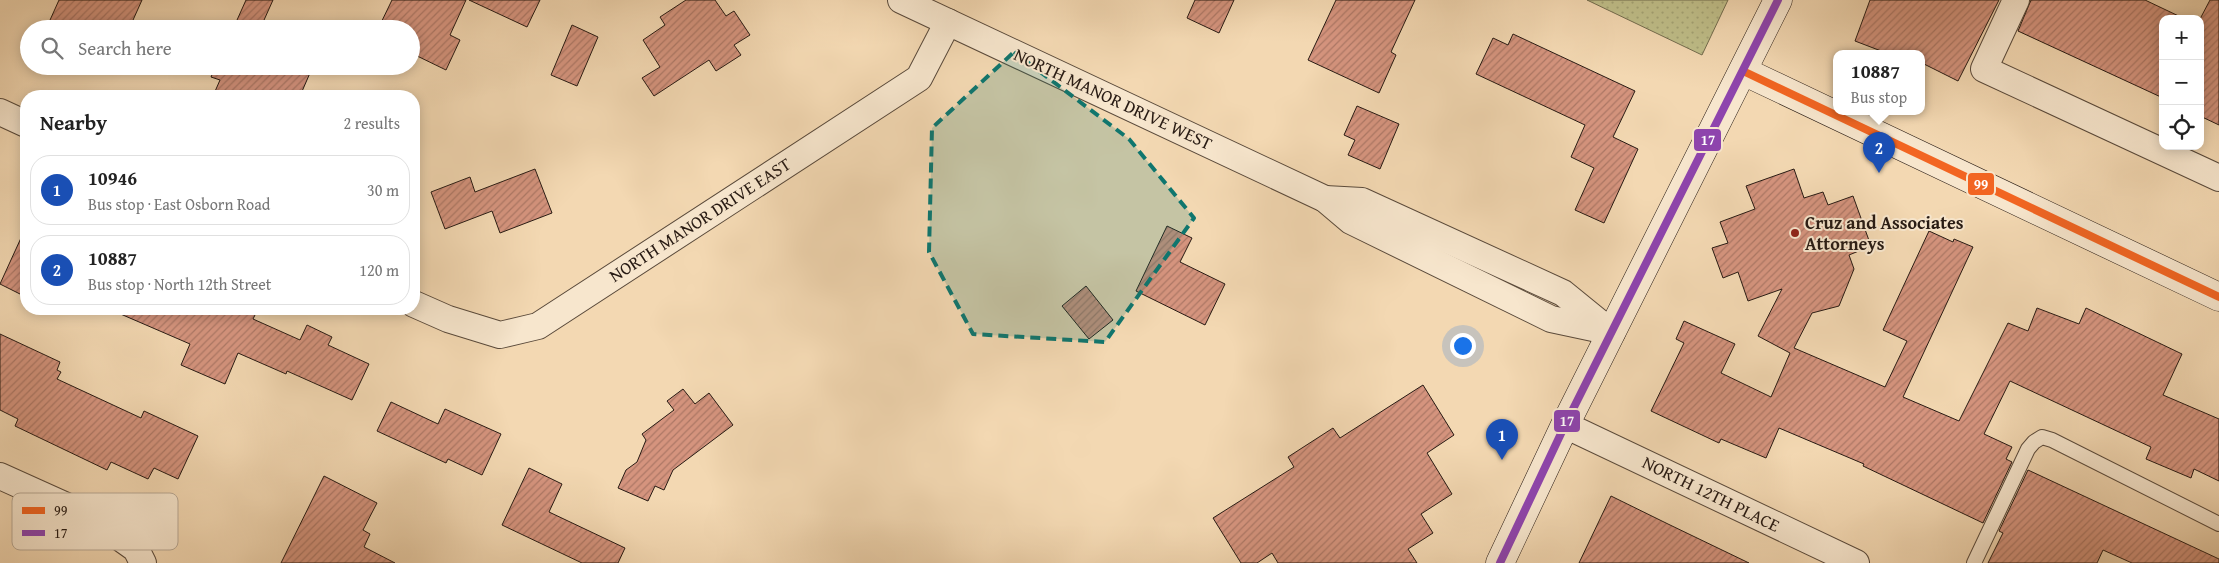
<!DOCTYPE html>
<html lang="en">
<head>
<meta charset="utf-8">
<style>
	body { margin:0; font-family:"Gentium Book Plus",serif; background:#f2f2f2; color:#222 }
	.controls { position:absolute; right:15px; top:15px; display:grid; overflow:hidden; border-radius:10px; box-shadow:0 2px 12px #0003 }
	.controls button { width:45px; height:45px; display:grid; place-items:center; padding:0; border:0; border-bottom:1px solid #e0e0e0; background:#fff; color:#222; font:25px sans-serif }
	.you { position:absolute; left:1462px; top:345px; width:18px; height:18px; margin:-12px; border:4px solid #fff; border-radius:50%; background:#1a73e8; box-shadow:0 0 0 8px #1a73e833 }
	.badge { display:grid; place-items:center; width:32px; height:32px; border-radius:50%; background:#8f2418; color:#fff; font-size:16px; font-weight:700 }
	.pin { position:absolute; translate:-50% -41px; filter:drop-shadow(0 1px 2px #0008) }
	.pin::after { content:''; position:absolute; top:26px; width:18px; height:15px; background:inherit; clip-path:polygon(0 0,100% 0,50% 100%) }
	.popup { position:absolute; left:1833px; top:50px; width:92px; height:65px; box-sizing:border-box; display:grid; place-content:center; border-radius:10px; background:#fff; filter:drop-shadow(0 1px 4px #0005); font-size:16px; white-space:nowrap; color:#767676 }
	.popup b { font-size:19px; color:#222 }
	.popup::after { content:''; position:absolute; left:50%; top:100%; margin-left:-10px; border:10px solid transparent; border-top-color:#fff }
	.list { margin:0; padding:0; list-style:none }
	h2 { display:flex; justify-content:space-between; align-items:center; height:65px; margin:0; padding:0 20px; font-size:21px }
	h2 small { font-size:16px; font-weight:400; color:#767676 }
	.list li { display:grid; grid-template-columns:32px 1fr auto; gap:15px; align-items:center; box-sizing:border-box; height:70px; margin:0 10px 10px; padding:0 10px; border:1px solid #e0e0e0; border-radius:20px }
	.list b { display:block; font-size:19px; white-space:nowrap }
	.list p { margin:0; font-size:16px; white-space:nowrap; color:#767676 }
	.list em { font-size:16px; font-style:normal; color:#767676 }
	.icon { flex:none; width:28px; height:28px; fill:none; stroke:currentColor; stroke-width:2; stroke-linecap:round; stroke-linejoin:round }
	.map { position:relative; flex:none; width:2219px; height:563px; overflow:hidden }
	.search { position:absolute; background:#fff; box-shadow:0 2px 12px #0003; left:20px; top:20px; width:400px; height:55px; display:flex; align-items:center; gap:12px; box-sizing:border-box; padding:0 18px; border-radius:28px; color:#767676; font-size:19px }
	.panel { position:absolute; background:#fff; box-shadow:0 2px 12px #0003; left:20px; top:90px; width:400px; height:225px; border-radius:20px }
	.map>svg:first-child { display:block }
</style>
</head>
<body>
<div class="map">
<svg width="2219" height="563" viewBox="0 0 2219 563">
	<defs>
		<pattern id="grass-dots" width="8" height="8" patternUnits="userSpaceOnUse" patternTransform="scale(1.25)"><rect width="8" height="8" fill="#bfbe89"/><path d="M2 2h.1M6 6h.1" fill="none" stroke="#a4a375" stroke-width="1.8" stroke-linecap="round"/></pattern>
		<pattern id="building-hatch" width="6" height="6" patternUnits="userSpaceOnUse" patternTransform="scale(1.25)"><rect width="6" height="6" fill="#d5947e"/><path d="M-1 1l2-2M0 6l6-6M5 7l2-2" fill="none" stroke="#ad7866"/></pattern>
	</defs>
	<rect width="100%" height="100%" fill="#f3d8b2"/>
	<filter id="stains"><feTurbulence type="fractalNoise" baseFrequency=".004" numOctaves="4"/><feColorMatrix values="0 0 0 0 .2 0 0 0 0 .09 0 0 0 0 .02 0 0 0 .5 -.17"/></filter>
	<radialGradient id="worn" r=".72"><stop offset=".6" stop-color="#630" stop-opacity="0"/><stop offset="1" stop-color="#630" stop-opacity=".3"/></radialGradient>
	<polygon fill="url(#grass-dots)" stroke="#736c4e" points="1587,0 1728,0 1702,55"/>
	<g fill="url(#building-hatch)" stroke="#271a13">
		<polygon points="59,0 142,0 129,29 46,29"/>
		<polygon points="246,0 273,0 260,29 233,29"/>
		<polygon points="392,0 466,0 450,35 460,40 446,70 411,53 411,29 378,29"/>
		<polygon points="469,0 540,0 527,27"/>
		<polygon points="686,0 715,0 726,16 734,11 750,35 734,45 741,55 716,71 709,60 654,96 642,78 660,67 643,40 665,25 660,17"/>
		<polygon points="1195,0 1234,0 1219,33 1187,18"/>
		<polygon points="1336,0 1415,0 1391,52 1396,55 1379,93 1308,60"/>
		<polygon points="1870,0 1999,0 1958,81 1922,63 1922,54 1889,54 1855,41"/>
		<polygon points="2031,0 2145,0 2185,19 2163,19 2163,98 2018,31"/>
		<polygon points="2210,0 2219,0 2219,125 2200,116 2200,19"/>
		<polygon points="572,25 598,37 577,86 551,75"/>
		<polygon points="1513,34 1635,91 1613,137 1638,149 1604,223 1575,210 1594,168 1571,157 1585,125 1476,74 1493,38 1508,45"/>
		<polygon points="216,66 313,66 300,96 213,96 220,80 211,77"/>
		<polygon points="1357,106 1399,124 1380,169 1348,155 1355,140 1344,135"/>
		<polygon points="535,169 552,213 500,233 492,211 445,229 431,192 470,177 475,192"/>
		<polygon points="1794,169 1804,198 1823,192 1828,205 1853,196 1871,246 1849,255 1854,269 1839,306 1812,313 1794,348 1885,387 1907,341 1883,330 1929,231 1953,242 1954,239 1973,247 1903,397 1959,421 2008,323 2028,331 2037,308 2079,324 2086,308 2182,354 2163,395 2219,419 2219,481 2194,469 2191,478 2146,459 2151,447 2010,381 1984,434 2012,447 2006,459 2012,462 1983,523 1863,466 1864,464 1779,428 1766,458 1721,439 1719,443 1651,411 1684,343 1676,339 1684,321 1735,344 1721,373 1771,397 1790,353 1758,336 1782,289 1748,301 1738,272 1723,278 1712,248 1728,243 1720,222 1755,209 1746,186"/>
		<polygon points="1167,226 1192,238 1180,262 1225,284 1205,325 1136,291"/>
		<polygon points="26,227 26,297 0,284"/>
		<polygon points="1086,286 1113,320 1089,339 1062,306"/>
		<polygon points="109,309 258,309 253,319 300,340 307,325 332,337 328,345 369,364 352,400 287,371 286,374 238,353 225,384 181,365 190,344"/>
		<polygon points="0,334 60,362 57,370 61,372 57,379 141,418 144,411 198,436 178,479 154,468 148,479 111,462 107,470 15,426 18,419 0,410"/>
		<polygon points="1423,385 1454,435 1427,453 1452,494 1421,514 1433,533 1408,549 1417,563 1278,563 1272,553 1257,563 1241,563 1213,518 1294,467 1288,457 1333,428 1340,438"/>
		<polygon points="683,389 695,404 709,393 733,425 673,470 664,490 655,486 648,501 618,488 626,470 637,462 646,440 642,434 674,410 667,401"/>
		<polygon points="391,402 438,424 445,409 501,434 482,475 448,459 446,463 377,431"/>
		<polygon points="529,468 562,484 549,512 625,548 618,563 582,563 502,525"/>
		<polygon points="2028,470 2219,559 2219,563 2132,563 2103,550 2097,563 1988,563 2003,533 1999,531"/>
		<polygon points="324,476 377,503 363,530 370,534 364,547 395,563 281,563"/>
		<polygon points="1611,496 1668,524 1749,563 1579,563"/>
	</g>
	<g fill="none" stroke-linecap="round" stroke-linejoin="round">
		<g stroke="#5a4a3b" stroke-width="16">
			<polyline id="lane" points="1974,563 2028,449 2034,442 2042,437 2052,440 2219,524"/>
		</g>
		<g stroke="#5a4a3b" stroke-width="28">
			<g id="street">
				<polyline points="901,0 1325,199 1351,221 1551,319 1612,332"/>
				<polyline points="2016,0 1984,69 2219,178"/>
				<polyline points="0,112 26,124"/>
				<polyline points="1325,199 1362,201 1563,293 1606,328"/>
				<polyline points="414,304 448,319 500,335 538,326 919,78 948,22"/>
				<polyline points="1565,425 1856,563"/>
				<polyline points="0,476 91,517 136,549 143,563"/>
			</g>
		</g>
		<g stroke="#271a13" stroke-width="29">
			<g id="secondary">
				<polyline points="1743,71 2219,297"/>
				<polyline points="1500,563 1565,425 1778,0"/>
			</g>
		</g>
		<use href="#lane" stroke="#f7e6cd" stroke-width="14"/>
		<use href="#street" stroke="#f7e6cd" stroke-width="26"/>
		<use href="#secondary" stroke="#f7e6cd" stroke-width="28"/>
		<g stroke="#f7e6cd" stroke-width="11">
			<polyline id="bus-1" points="1743,71 2219,297"/>
		</g>
		<g stroke="#f7e6cd" stroke-width="11">
			<polyline id="bus-2" points="1500,563 1565,425 1778,0"/>
		</g>
		<use href="#bus-1" stroke="#f26522" stroke-width="8"/>
		<use href="#bus-2" stroke="#8e44ad" stroke-width="8"/>
	</g>
	<path fill="#0f766e" fill-opacity="0.2" stroke="#0f766e" stroke-width="4" stroke-dasharray="10 6" stroke-linejoin="round" d="M1014,52L1129,139L1194,218L1105,342L973,334L929,252L932,128Z"/>
	<circle fill="#8f2418" stroke="#f7e6cd" stroke-width="2" cx="1795" cy="233" r="5"/>
	<g text-anchor="middle" stroke-width="4" stroke-linejoin="round" paint-order="stroke">
		<g font-size="18" fill="#271a13" stroke="#f7e6cd">
			<text transform="translate(1113 99) rotate(25)" y="6">NORTH MANOR DRIVE WEST</text>
			<text transform="translate(700 220) rotate(-33)" y="6">NORTH MANOR DRIVE EAST</text>
			<text transform="translate(1711 494) rotate(26)" y="6">NORTH 12TH PLACE</text>
		</g>
		<g font-size="18" font-weight="bold" fill="#271a13" stroke="#f7e6cd" text-anchor="start">
			<text x="1805" y="229">Cruz and Associates<tspan x="1805" dy="21">Attorneys</tspan></text>
		</g>
	</g>
	<rect x="12" y="493" width="166" height="57" rx="8" fill="#f7e6cd" stroke="#b9a995" stroke-width="1"/>
	<rect x="22" y="507" width="23" height="7" fill="#f26522"/>
	<rect x="22" y="530" width="23" height="6" fill="#8e44ad"/>
	<g font-size="14" fill="#271a13">
		<text x="54" y="515">99</text>
		<text x="54" y="538">17</text>
	</g>
	<g stroke="#f7e6cd" stroke-width="2">
		<rect x="1693" y="128" width="29" height="24" rx="5" fill="#8e44ad"/>
		<rect x="1967" y="172" width="28" height="24" rx="5" fill="#f26522"/>
		<rect x="1553" y="409" width="28" height="24" rx="5" fill="#8e44ad"/>
	</g>
	<g font-size="14" text-anchor="middle" font-weight="bold" fill="#fff">
		<text x="1708" y="145">17</text>
		<text x="1981" y="189">99</text>
		<text x="1567" y="426">17</text>
	</g>
	<rect width="100%" height="100%" filter="url(#stains)"/>
	<rect width="100%" height="100%" fill="url(#worn)"/>
</svg>
<div class="controls">
<button>+</button>
<button>−</button>
<button><svg class="icon" aria-label="locate" viewBox="0 0 24 24"><circle cx="12" cy="12" r="6"/><path d="M12 2v4M12 18v4M2 12h4M18 12h4"/></svg></button>
</div>
<div class="you"></div>
<div class="pin badge" style="left:1502px;top:460px;background:#1a4fb4">1</div>
<div class="pin badge" style="left:1879px;top:173px;background:#1a4fb4">2</div>
<div class="popup"><b>10887</b>Bus stop</div>
<div class="search"><svg class="icon" aria-label="search" viewBox="0 0 24 24"><circle cx="10" cy="10" r="6"/><path d="M15 15l6 6"/></svg>Search here</div>
<section class="panel">
<h2>Nearby<small>2 results</small></h2>
<ul class="list">
<li><span class="badge" style="background:#1a4fb4">1</span><div><b>10946</b><p>Bus stop · East Osborn Road</p></div><em>30 m</em></li>
<li><span class="badge" style="background:#1a4fb4">2</span><div><b>10887</b><p>Bus stop · North 12th Street</p></div><em>120 m</em></li>
</ul>
</section>
</div>
</body>
</html>
